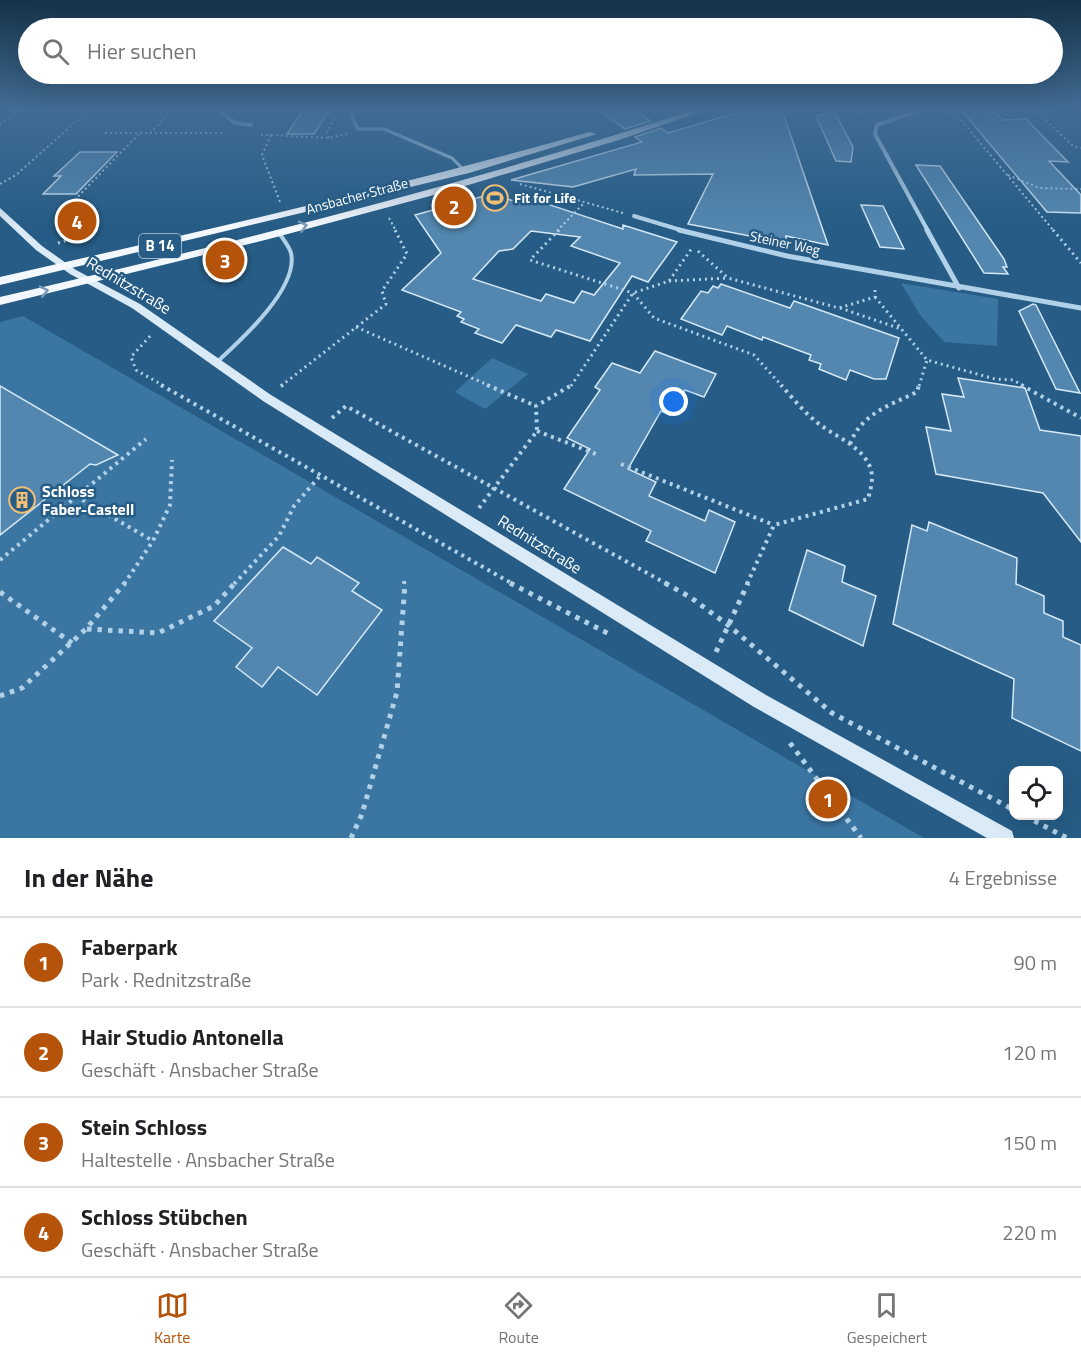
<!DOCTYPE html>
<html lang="de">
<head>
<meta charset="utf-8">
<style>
	body { margin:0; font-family:"Titillium Web",sans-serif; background:#f2f2f2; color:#202124 }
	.controls { position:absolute; right:18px; bottom:18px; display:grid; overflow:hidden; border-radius:12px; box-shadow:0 6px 24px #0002 }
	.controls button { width:54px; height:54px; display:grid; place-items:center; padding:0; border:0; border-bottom:2px solid #e0e0e0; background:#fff; color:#202124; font:30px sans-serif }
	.you { position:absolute; left:674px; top:402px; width:21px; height:21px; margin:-15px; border:4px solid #fff; border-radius:50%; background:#1a73e8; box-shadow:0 0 0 9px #1a73e833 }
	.badge { display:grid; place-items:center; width:39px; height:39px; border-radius:50%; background:#b45309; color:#fff; font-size:20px; font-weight:700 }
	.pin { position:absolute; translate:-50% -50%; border:3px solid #fff; box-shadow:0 2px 6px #0006 }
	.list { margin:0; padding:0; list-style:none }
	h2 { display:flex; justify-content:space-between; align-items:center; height:78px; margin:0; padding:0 24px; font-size:26px }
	h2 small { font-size:20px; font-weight:400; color:#757577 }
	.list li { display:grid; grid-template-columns:39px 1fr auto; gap:18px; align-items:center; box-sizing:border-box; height:90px; padding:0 24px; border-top:2px solid #e0e0e0 }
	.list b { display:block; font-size:22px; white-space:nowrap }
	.list p { margin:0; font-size:20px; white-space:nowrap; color:#757577 }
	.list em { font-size:20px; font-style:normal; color:#757577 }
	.icon { flex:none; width:33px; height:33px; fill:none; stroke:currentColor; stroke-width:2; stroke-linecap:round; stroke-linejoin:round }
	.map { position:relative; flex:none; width:1081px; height:838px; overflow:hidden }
	.search { position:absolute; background:#fff; box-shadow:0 6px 24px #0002; left:18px; right:18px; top:18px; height:66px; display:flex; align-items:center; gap:15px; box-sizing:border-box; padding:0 21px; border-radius:33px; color:#757577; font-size:22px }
	.sheet { height:438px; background:#fff }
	nav { display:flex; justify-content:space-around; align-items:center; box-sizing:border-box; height:84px; border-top:2px solid #e0e0e0; background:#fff; font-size:16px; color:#757577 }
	nav a { display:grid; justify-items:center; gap:3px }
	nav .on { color:#b45309 }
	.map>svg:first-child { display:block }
</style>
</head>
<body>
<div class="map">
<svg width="1081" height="838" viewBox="0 0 1081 838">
	<rect width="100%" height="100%" fill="#265c85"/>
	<g fill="#3b76a2">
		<polygon points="901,283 998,299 997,346 944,342 920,315"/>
		<polygon points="23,316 924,838 0,838 0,322"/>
		<polygon points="492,358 528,374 485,409 455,392"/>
	</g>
	<g fill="#5387af" stroke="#d4e8f6" stroke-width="1.5" fill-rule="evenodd">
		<polygon points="303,110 329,110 314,134 287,134"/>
		<polygon points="598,110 634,110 651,121 625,129"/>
		<polygon points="746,110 782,110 828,245 786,236 786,243 688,224 713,174 634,175 636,169 573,187 511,180 642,142 635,137 661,128 668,133"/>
		<polygon points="834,111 853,147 851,162 836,161 816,116"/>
		<polygon points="962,111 995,112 1003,120 1026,119 1068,162 1049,161 1081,195 1081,213 1047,212"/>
		<polygon points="80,152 117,152 76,194 43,194 61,176 54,176"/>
		<polygon points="916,165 940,166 1004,259 1007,267 1003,267 1008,274 984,273"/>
		<path d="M491,194L514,201L520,195L623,229V225L677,242L648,282L632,276L590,341L556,330L551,337L516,325L502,343L475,333L479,329L461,322L464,319L457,316L461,312L402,290L441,253L415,215ZM531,231L580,237L571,246L620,263L594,295L582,291L574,303L546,294L541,301L473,279L499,251L513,249Z"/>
		<polygon points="861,205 883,206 904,249 880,247"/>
		<polygon points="721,284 790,308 794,301 899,338 886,379 874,379 850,370 846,380 819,369 821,364 809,360 811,355 763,337 762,340 727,326 722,335 681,319 701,291 708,293 713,286 718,288"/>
		<polygon points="1033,304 1036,305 1080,393 1056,389 1019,311"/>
		<polygon points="655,351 716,374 704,397 685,390 670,415 661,411 628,469 656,482 649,496 705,521 709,510 735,522 715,573 646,541 651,531 564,489 590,449 567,438 600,390 595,387 612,363 640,373"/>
		<polygon points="958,378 1025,388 1040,430 1081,436 1081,542 1043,493 936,474 926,427 951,431 942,394 964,397"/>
		<polygon points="0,386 118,455 96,465 90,464 0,535"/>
		<polygon points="929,522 1017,558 1016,584 1044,596 1044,613 1063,621 1063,637 1081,645 1081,751 1012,718 1014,679 893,624 912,525 927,531"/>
		<polygon points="283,547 311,564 317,557 359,583 352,591 382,610 317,695 278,667 262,687 236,667 252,648 214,621"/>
		<polygon points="807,550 845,566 842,582 876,596 863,646 789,610"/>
	</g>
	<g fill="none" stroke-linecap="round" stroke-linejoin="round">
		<g stroke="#b1d1e8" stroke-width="2" stroke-dasharray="2 3" stroke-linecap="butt">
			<polyline points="857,110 866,117"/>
			<polyline points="944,110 961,120 1054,231"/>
			<polyline points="1035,110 1073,146 1081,148"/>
			<polyline points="0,125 19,110"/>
			<polyline points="105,133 224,133"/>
			<polyline points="150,133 172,110"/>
			<polyline points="261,135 271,135 262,155 280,202"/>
			<polyline points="271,135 329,138 347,134"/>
			<polyline points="329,138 327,132 338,112"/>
			<polyline points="1008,175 1039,188 1081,189"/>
			<polyline points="0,184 16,175 89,110"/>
			<polyline points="520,184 623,213"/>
			<polyline points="389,218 396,231"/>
			<polyline points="72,231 57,218 140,133"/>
			<polyline points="557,231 583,204"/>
		</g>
		<g stroke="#b1d1e8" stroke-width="3" stroke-dasharray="2 4" stroke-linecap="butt">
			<polyline points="559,230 530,260 633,293 654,318 754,355 782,386"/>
			<polyline points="1053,230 1081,263"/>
			<polyline points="58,243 79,237 71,230"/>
			<polyline points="698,251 728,278 839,308 875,297 875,286"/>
			<polyline points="669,281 728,278"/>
			<polyline points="875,297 927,360 995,379 1013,380 1024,386"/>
			<polyline points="840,308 901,329"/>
			<polyline points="356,327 490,386"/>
			<polyline points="150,336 131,357 136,370 164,386"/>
			<polyline points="281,386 386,304 382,291 407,254 395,230"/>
			<polyline points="571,386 633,293 669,281 692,248"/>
			<polyline points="919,386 927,360"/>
		</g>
		<g stroke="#b1d1e8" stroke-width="4" stroke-dasharray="3 4.5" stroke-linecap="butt">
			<polyline points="161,385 513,584"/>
			<polyline points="487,385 536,406"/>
			<polyline points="1021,385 1081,418"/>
			<polyline points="281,386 283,385"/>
			<polyline points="332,418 346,406 667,584"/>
			<polyline points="537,431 596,454"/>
			<path d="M850,444C861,414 890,405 917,392L919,385"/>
			<polyline points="621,464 774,525"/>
			<polyline points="76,496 153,541"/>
			<polyline points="479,508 537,431 536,406 572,385"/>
			<polyline points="0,560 146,439"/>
			<polyline points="124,584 153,541 170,505 172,460"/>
			<polyline points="234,584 279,536 294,506 319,477"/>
			<polyline points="404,584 405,577"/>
			<path d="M747,584L774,525L868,499C871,488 874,478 870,467C861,444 830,435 813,419C801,409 791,396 781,385"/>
		</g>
		<g stroke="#b1d1e8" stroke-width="5" stroke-dasharray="4.5 6" stroke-linecap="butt">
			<polyline points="510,583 609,634"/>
			<polyline points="665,583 690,597 728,625 832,713 1014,810"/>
			<polyline points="0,592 72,643"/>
			<polyline points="87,629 158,633 214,606 235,583"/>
			<polyline points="716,652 748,583"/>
			<polyline points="0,696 22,688 86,629 125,583"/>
			<polyline points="790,743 861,838"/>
			<polyline points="1025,816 1067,838"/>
			<polyline points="351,838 362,814 397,692 405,583"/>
		</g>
		<polyline stroke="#b1d1e8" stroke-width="3" points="355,110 352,117 358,129 384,129 452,158 465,171"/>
		<path stroke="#b1d1e8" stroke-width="4" d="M217,362C241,340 299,288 291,253C289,246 283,239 279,233"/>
		<g stroke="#b1d1e8" stroke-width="4">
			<polyline points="219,110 235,123 251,125"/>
			<polyline points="920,110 877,125 875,134 928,231"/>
			<polyline points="634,216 684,231"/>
		</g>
		<g stroke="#b1d1e8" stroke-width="5">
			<polyline points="679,230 787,256 1081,308"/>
			<polyline points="927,230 959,288"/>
		</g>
		<polygon fill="#dbeaf7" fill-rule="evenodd" points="0,208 42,246 76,270 140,304 271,395 766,695 1012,831 1014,838 987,838 754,707 263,401 132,308 70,274 36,250 0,216"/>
		<g fill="#f3f8fe" fill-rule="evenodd">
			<path d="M694,110H706L619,140L445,192L269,239L0,305V297C234,243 466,184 694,110Z"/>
			<path d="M589,132L597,134L469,173L0,285V277C197,232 394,188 589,132Z"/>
		</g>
	</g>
	<defs><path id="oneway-chevron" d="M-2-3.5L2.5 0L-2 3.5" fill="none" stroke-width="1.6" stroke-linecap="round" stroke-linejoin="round" transform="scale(1.5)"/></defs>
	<g stroke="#789ab5">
		<use href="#oneway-chevron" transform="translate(303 226) rotate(-15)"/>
		<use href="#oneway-chevron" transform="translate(44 291) rotate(-13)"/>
	</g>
	<linearGradient id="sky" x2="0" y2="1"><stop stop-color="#153349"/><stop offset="0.48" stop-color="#416c94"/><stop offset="1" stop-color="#416c94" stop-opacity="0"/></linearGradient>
	<rect width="1081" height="227" fill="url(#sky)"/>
	<defs>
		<g id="stadium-ring" transform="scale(1.35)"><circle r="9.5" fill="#265c85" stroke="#f1be76" stroke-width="1.5"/><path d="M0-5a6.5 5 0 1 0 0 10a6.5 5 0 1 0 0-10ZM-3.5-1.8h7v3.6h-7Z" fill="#f1be76"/></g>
		<g id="building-ring" transform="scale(1.35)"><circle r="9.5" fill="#265c85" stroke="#f1be76" stroke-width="1.5"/><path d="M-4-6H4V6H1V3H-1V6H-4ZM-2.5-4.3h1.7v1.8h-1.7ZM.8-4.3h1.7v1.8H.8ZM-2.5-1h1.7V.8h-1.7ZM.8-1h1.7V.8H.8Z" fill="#f1be76"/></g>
	</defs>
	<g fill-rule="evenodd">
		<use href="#stadium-ring" x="495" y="198"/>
		<use href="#building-ring" x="22" y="500"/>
	</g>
	<g text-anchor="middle" stroke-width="5" stroke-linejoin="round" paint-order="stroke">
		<g font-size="14" fill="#fff" stroke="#265c85">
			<text transform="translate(357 196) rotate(-15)" y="5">Ansbacher Straße</text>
			<text transform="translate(785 243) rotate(12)" y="5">Steiner Weg</text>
		</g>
		<g font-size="14" font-weight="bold" fill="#fff" stroke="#265c85" text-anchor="start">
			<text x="514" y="203">Fit for Life</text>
		</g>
		<rect fill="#265c85" stroke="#beceda" stroke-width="1.5" x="139" y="234" width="42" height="24" rx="4.5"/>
		<g font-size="15" font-weight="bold" fill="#fff">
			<text x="160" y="251">B 14</text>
		</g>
		<g font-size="16" fill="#fff" stroke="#265c85">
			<text transform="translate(129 285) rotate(31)" y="6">Rednitzstraße</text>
			<text transform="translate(540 544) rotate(32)" y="6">Rednitzstraße</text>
		</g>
		<g font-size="16" font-weight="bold" fill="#fff" stroke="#265c85" text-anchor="start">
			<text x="42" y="497">Schloss<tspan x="42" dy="18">Faber-Castell</tspan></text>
		</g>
	</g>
</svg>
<div class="controls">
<button><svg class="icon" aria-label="locate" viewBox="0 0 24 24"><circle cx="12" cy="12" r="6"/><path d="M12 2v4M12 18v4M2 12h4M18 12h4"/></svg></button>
</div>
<div class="you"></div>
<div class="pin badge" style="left:828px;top:799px">1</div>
<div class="pin badge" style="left:454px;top:206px">2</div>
<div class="pin badge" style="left:225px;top:260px">3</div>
<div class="pin badge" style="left:77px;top:221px">4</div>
<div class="search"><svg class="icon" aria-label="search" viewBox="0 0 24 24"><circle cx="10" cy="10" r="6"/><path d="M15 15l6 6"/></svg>Hier suchen</div>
</div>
<section class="sheet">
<h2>In der Nähe<small>4 Ergebnisse</small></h2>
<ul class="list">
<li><span class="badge">1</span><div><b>Faberpark</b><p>Park · Rednitzstraße</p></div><em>90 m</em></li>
<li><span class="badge">2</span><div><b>Hair Studio Antonella</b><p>Geschäft · Ansbacher Straße</p></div><em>120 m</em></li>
<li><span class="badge">3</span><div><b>Stein Schloss</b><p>Haltestelle · Ansbacher Straße</p></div><em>150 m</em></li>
<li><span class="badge">4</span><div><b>Schloss Stübchen</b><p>Geschäft · Ansbacher Straße</p></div><em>220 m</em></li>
</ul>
</section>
<nav>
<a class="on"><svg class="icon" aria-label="map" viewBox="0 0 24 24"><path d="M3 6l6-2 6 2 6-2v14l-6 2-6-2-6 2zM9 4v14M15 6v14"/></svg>Karte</a>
<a><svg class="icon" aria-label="directions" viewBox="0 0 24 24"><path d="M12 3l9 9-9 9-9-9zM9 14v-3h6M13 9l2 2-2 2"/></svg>Route</a>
<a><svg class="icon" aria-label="saved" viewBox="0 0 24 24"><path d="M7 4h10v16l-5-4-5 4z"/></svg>Gespeichert</a>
</nav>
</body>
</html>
